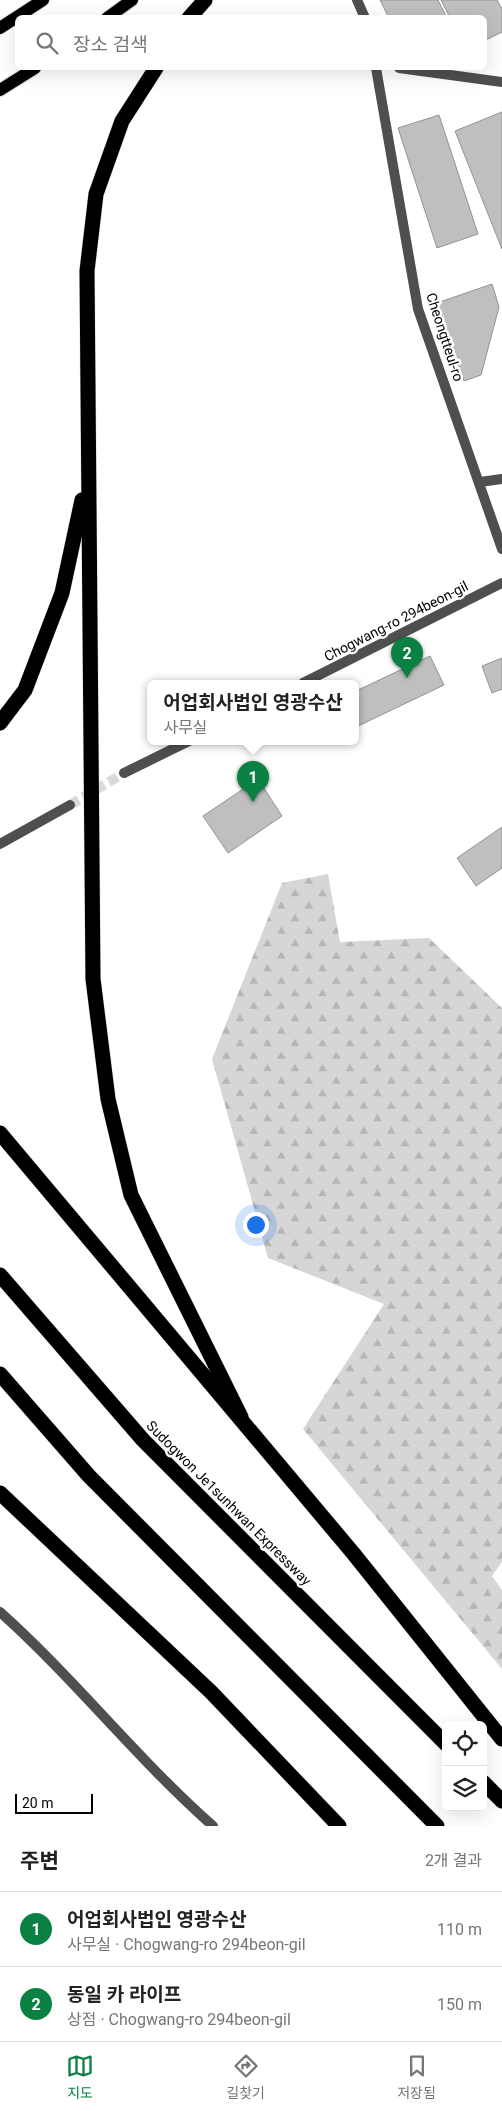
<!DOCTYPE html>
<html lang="ko">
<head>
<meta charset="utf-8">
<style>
	body { margin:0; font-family:Roboto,"Noto Sans KR",sans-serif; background:#f6f6f6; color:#222 }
	.controls { position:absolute; right:15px; bottom:15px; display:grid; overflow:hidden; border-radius:8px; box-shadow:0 5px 20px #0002 }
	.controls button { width:45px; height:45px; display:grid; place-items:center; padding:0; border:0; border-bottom:1px solid #e0e0e0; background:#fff; color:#222; font:25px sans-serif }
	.scale { position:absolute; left:15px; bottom:12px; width:78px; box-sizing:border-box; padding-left:5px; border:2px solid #000; border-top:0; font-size:14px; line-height:18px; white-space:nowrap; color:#000; -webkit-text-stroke:4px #fff; paint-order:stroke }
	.you { position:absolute; left:255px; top:1224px; width:18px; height:18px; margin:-12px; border:4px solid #fff; border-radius:50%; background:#1a73e8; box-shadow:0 0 0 8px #1a73e833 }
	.badge { display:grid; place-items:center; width:32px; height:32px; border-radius:50%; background:#0b8043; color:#fff; font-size:16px; font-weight:700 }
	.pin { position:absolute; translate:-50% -41px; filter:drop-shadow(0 1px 2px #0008) }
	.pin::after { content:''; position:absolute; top:26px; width:18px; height:15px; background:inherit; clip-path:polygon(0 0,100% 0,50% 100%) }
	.popup { position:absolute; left:147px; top:680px; width:212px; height:65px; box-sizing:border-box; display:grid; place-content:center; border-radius:8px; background:#fff; filter:drop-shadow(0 1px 4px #0005); font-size:16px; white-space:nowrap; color:#767676 }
	.popup b { font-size:19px; color:#222 }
	.popup::after { content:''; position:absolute; left:50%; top:100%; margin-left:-10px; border:10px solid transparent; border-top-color:#fff }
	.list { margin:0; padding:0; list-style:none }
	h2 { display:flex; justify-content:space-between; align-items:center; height:65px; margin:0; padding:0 20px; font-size:21px }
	h2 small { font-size:16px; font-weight:400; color:#767676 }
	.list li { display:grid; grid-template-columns:32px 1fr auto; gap:15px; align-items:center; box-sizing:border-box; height:75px; padding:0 20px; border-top:1px solid #e0e0e0 }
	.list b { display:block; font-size:19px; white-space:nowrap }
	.list p { margin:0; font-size:16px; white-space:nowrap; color:#767676 }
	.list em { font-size:16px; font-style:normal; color:#767676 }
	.icon { flex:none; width:28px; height:28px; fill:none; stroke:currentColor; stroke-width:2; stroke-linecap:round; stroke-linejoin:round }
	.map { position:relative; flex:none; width:502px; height:1826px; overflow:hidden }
	.search { position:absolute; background:#fff; box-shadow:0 5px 20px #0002; left:15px; right:15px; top:15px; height:55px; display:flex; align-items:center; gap:12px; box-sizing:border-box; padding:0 18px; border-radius:8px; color:#767676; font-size:19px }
	.sheet { height:215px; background:#fff }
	nav { display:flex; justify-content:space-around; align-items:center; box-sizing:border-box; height:70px; border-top:1px solid #e0e0e0; background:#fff; font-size:14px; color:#767676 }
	nav a { display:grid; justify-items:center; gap:2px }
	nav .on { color:#0b8043 }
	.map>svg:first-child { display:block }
</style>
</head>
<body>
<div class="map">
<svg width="502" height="1826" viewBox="0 0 502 1826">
	<defs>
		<pattern id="forest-firs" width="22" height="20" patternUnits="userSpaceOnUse" patternTransform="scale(1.25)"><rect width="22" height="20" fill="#d6d6d6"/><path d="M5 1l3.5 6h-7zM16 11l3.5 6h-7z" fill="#b6b6b6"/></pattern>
	</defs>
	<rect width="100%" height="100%" fill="#fff"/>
	<polygon fill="url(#forest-firs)" points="328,874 340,942 429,938 502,1008 502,1562 492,1576 502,1590 502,1669 303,1429 384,1304 268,1258 212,1059 282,883"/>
	<g fill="#bfbfbf" stroke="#939393">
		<polygon points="380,0 438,0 447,18 389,18"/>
		<polygon points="441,0 497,0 502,9 502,32 484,41 484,18 450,18"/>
		<polygon points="502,112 502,249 455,131"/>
		<polygon points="439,115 478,234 437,248 398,128"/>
		<polygon points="492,284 499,307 481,375 464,381 437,303"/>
		<polygon points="430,656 444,685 356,727 356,691"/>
		<polygon points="502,658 502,689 492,693 482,666"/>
		<polygon points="258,779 282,816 228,853 203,816"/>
		<polygon points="502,827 502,868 476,886 457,858"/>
	</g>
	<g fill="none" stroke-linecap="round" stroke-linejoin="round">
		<polyline stroke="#d9d9d9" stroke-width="10" stroke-dasharray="10 5" stroke-linecap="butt" points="70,805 124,773"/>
		<g stroke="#dbdbdb" stroke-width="14">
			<g id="primary">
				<polyline points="107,18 132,0"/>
				<polyline points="0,28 43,0"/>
				<polyline points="0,90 35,68"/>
			</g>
		</g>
		<g stroke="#dbdbdb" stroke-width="16">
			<g id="motorway">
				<polyline points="189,18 205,0"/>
				<polyline points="156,68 122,121 96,194 87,271 93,979 108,1099 131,1195 241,1417"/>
				<polyline points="0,723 25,690 62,593 82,500"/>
				<polyline points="0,1133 353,1553 502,1739"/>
				<polyline points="0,1275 143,1440 446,1744"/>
				<polyline points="0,1374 89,1476 437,1826"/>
				<polyline points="0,1493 211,1692 339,1826"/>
				<polyline points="483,1782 502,1801"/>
			</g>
		</g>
		<g stroke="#4f4f4f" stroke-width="10">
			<polyline points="357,0 365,18"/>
			<polyline points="376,68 418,309 502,549"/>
			<polyline points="399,68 502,82"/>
			<polyline points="480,482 502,479"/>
			<path d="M0,1612C75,1679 137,1759 213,1826"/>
		</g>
		<g stroke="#4f4f4f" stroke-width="10">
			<polyline points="303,683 502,583"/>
			<polyline points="124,773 189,741"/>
			<polyline points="0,844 70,805"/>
		</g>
		<use href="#primary" stroke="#000" stroke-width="12"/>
		<use href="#motorway" stroke="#000" stroke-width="15"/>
	</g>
	<g text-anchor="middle" stroke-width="5" stroke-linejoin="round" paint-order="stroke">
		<g font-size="14" fill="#000" stroke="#fff">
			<text transform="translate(445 337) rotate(72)" y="5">Cheongtteul-ro</text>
			<text transform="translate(396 621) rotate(-27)" y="5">Chogwang-ro 294beon-gil</text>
			<text transform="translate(229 1503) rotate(45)" y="5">Sudogwon Je1sunhwan Expressway</text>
		</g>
	</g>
</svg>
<div class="controls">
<button><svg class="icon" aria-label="locate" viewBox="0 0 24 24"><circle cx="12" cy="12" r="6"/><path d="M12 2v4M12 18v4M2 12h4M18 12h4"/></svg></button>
<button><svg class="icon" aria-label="layers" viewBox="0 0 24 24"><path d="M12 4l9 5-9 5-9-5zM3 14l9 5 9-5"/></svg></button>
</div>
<div class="scale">20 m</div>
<div class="you"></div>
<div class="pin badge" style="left:253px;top:802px">1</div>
<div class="popup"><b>어업회사법인 영광수산</b>사무실</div>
<div class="pin badge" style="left:407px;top:678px">2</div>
<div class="search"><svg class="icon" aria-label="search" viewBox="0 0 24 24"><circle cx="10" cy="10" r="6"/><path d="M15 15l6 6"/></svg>장소 검색</div>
</div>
<section class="sheet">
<h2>주변<small>2개 결과</small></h2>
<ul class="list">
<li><span class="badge">1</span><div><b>어업회사법인 영광수산</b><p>사무실 · Chogwang-ro 294beon-gil</p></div><em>110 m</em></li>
<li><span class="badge">2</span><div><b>동일 카 라이프</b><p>상점 · Chogwang-ro 294beon-gil</p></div><em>150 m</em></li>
</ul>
</section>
<nav>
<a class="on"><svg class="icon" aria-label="map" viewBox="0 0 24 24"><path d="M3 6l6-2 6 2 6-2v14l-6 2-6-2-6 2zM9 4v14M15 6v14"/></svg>지도</a>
<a><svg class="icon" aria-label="directions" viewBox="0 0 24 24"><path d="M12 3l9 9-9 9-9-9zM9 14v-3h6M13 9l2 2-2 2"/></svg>길찾기</a>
<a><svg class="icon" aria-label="saved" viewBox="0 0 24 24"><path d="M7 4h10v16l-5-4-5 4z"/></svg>저장됨</a>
</nav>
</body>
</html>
